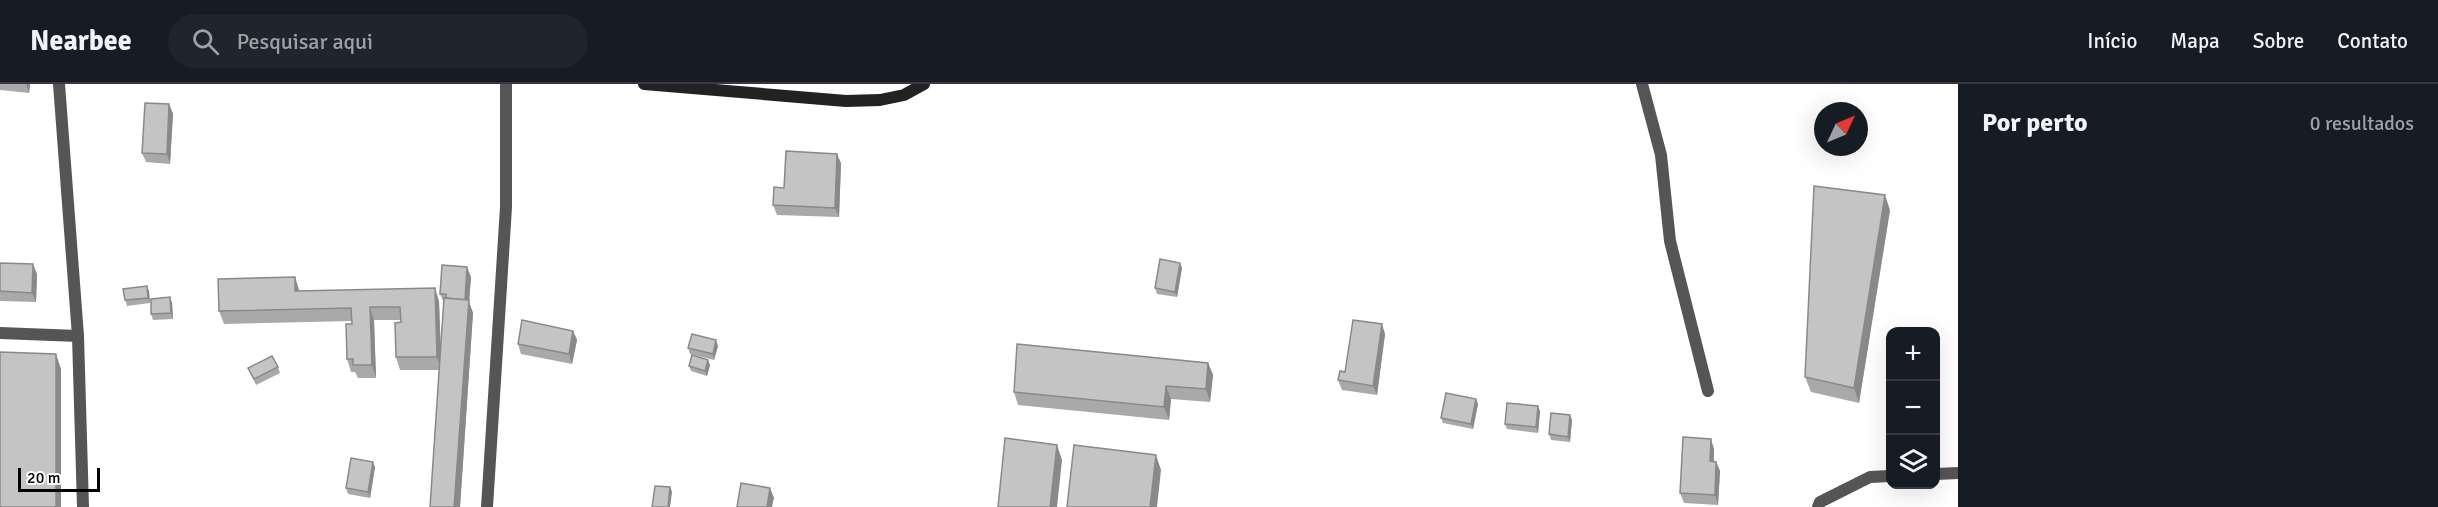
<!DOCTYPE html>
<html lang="pt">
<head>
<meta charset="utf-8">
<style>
	body { margin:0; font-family:Signika,sans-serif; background:#20242c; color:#f1f3f6 }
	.controls { position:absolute; right:18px; bottom:18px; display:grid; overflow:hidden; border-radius:12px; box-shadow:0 6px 24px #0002 }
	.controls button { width:54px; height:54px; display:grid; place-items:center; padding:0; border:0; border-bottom:2px solid #363941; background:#171b24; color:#f1f3f6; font:30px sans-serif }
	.compass { position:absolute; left:1814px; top:18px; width:54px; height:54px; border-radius:50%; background:#171b24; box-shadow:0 6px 24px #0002; rotate:46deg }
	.scale { position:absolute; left:18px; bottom:15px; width:82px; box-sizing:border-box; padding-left:6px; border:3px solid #000; border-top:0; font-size:16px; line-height:21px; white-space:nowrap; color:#000; -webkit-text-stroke:4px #fff; paint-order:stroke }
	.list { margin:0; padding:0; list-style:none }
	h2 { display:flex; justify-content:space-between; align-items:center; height:78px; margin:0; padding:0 24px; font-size:26px }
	h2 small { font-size:20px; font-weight:400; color:#9ea1a6 }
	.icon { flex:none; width:33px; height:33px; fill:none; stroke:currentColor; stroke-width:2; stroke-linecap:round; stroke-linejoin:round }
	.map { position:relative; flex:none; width:1958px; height:423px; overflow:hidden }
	header { display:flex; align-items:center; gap:36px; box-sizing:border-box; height:84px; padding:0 30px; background:#171b24; border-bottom:2px solid #363941 }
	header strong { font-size:28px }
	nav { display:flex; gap:33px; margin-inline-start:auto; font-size:21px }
	.search { width:420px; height:54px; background:#20242c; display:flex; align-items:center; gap:15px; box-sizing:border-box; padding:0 21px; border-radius:33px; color:#9ea1a6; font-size:22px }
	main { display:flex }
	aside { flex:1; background:#171b24 }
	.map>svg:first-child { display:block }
</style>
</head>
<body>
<header>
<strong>Nearbee</strong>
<div class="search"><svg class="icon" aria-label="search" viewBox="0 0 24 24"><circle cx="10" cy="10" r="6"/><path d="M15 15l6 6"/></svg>Pesquisar aqui</div>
<nav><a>Início</a><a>Mapa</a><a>Sobre</a><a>Contato</a></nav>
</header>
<main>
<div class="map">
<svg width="1958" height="423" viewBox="0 0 1958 423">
	<rect width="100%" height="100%" fill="#fff"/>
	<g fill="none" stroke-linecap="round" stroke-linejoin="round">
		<g stroke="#555" stroke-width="12">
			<polyline points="1936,390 1958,389"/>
			<polyline points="1818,423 1820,418 1870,393 1890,392"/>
		</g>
		<g stroke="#555" stroke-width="12">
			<polyline points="59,0 78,252 83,423"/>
			<polyline points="1642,0 1661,71 1670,157 1708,307"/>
			<polyline points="0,249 78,252"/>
			<polyline points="487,423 506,123 506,0"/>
		</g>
		<polyline stroke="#222" stroke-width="12" points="644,0 846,17 880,16 904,11 924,0"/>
	</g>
	<g fill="#a9a9a9">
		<polygon points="0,0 30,0 29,9 0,6"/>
		<polygon points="169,20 173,30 170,80 146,78 142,69"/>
		<polygon points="841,79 839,133 777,131 773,121 784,104"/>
		<polygon points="1890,126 1859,319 1811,308 1805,293"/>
		<polygon points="0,179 37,190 36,218 0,217"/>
		<polygon points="1182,184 1177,213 1157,210 1155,204"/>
		<polygon points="295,193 299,207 439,217 441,266 444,219 440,210 471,193 469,218 473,229 460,423 430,423 439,286 400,286 396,273 401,236 374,236 376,294 358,294 355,288 351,288 347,275 352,237 224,240 219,227"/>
		<polygon points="149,207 150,219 127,222 125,216"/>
		<polygon points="170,213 172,219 173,235 153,236 151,230"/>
		<polygon points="573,247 577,256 572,280 521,270 518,260"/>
		<polygon points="1385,250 1377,311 1342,306 1338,296 1345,288"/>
		<polygon points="718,262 714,276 690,270 688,264"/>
		<polygon points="1208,279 1213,291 1210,318 1171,315 1169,336 1018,321 1014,308"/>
		<polygon points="710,281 707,292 691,287 689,282"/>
		<polygon points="278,283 280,289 256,301 248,284"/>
		<polygon points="1478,320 1473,345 1443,339 1441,334"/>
		<polygon points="1540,327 1538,349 1507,345 1505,340"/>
		<polygon points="1572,336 1570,358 1551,356 1549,350"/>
		<polygon points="1714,365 1714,377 1716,378 1720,387 1718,421 1684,419 1680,409"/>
		<polygon points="375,383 370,414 348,410 346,404"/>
	</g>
	<g fill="#898989">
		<polygon points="26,0 30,0 29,9"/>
		<polygon points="169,20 173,30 170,80 167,70"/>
		<polygon points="837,70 841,79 839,133 835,124"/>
		<polygon points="1885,111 1890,126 1859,319 1854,304"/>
		<polygon points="1180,179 1182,184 1177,213 1175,208"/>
		<polygon points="33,180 37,190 36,218 32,209"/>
		<polygon points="467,183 471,193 469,218 473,229 460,423 454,423"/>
		<polygon points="295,193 299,206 300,220 295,207"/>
		<polygon points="147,202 149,207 150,219 148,214"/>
		<polygon points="435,204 439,217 441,286 437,273"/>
		<polygon points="170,213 172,219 173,235 171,229"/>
		<polygon points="370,223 374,236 376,294 372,281"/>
		<polygon points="1382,240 1385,250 1377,311 1373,302"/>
		<polygon points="573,247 577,256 572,280 569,270"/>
		<polygon points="716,256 718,262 714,276 713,270"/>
		<polygon points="56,270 61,285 61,423 56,423"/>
		<polygon points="708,276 710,281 707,292 705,287"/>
		<polygon points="1208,279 1213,291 1210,318 1206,305"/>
		<polygon points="1166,302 1171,315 1169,336 1164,323"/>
		<polygon points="1476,315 1478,320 1473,345 1471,340"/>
		<polygon points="1538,322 1540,327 1538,349 1536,343"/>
		<polygon points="1570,331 1572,336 1570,358 1568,353"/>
		<polygon points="1711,355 1714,365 1713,387 1710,377"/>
		<polygon points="1057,361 1062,376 1057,423 1050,423"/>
		<polygon points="1156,371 1161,386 1157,423 1150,423"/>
		<polygon points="373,378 375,383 370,414 368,408"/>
		<polygon points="1716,378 1720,387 1718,421 1715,411"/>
		<polygon points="670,403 672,408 670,423 668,423"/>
		<polygon points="770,404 774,414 772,423 767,423"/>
	</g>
	<g fill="#c4c4c4" stroke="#898989" stroke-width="1.5">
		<polygon points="145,19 169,20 167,70 142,69"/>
		<polygon points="786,67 837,70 835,124 773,121 774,103 784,104"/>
		<polygon points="1814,102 1885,111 1854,304 1805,293"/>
		<polygon points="1160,175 1180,179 1175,208 1155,204"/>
		<polygon points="0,179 33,180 32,209 0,207"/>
		<polygon points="442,181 467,183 465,216 446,214 446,210 440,210"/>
		<polygon points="295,193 295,207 435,204 437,273 396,273 395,239 401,238 400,223 370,223 372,281 353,281 353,275 347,275 346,240 352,240 351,224 219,227 218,195"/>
		<polygon points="147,202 148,214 125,216 123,205"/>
		<polygon points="170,213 171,229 151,230 151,215"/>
		<polygon points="444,214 469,216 454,423 430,423"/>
		<polygon points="522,236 573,247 569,270 518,260"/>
		<polygon points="1353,236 1382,240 1373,302 1338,296 1340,287 1345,288"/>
		<polygon points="692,250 716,256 713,270 688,264"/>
		<polygon points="1017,260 1208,279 1206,305 1166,302 1164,323 1014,308"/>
		<polygon points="0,268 56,270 56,423 0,423"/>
		<polygon points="692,271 708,276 705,287 689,282"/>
		<polygon points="272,272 278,283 254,295 248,284"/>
		<polygon points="1446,309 1476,315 1471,340 1441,334"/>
		<polygon points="1507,319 1538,322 1536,343 1505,340"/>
		<polygon points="1551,329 1570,331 1568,353 1549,350"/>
		<polygon points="1683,353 1711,355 1710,377 1716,378 1715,411 1680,409"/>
		<polygon points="1005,354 1057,361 1050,423 998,423"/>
		<polygon points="1074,361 1156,371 1150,423 1067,423"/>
		<polygon points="351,374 373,378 368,408 346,404"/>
		<polygon points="741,399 770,404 767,423 737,423"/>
		<polygon points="655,402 670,403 668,423 652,423"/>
	</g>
</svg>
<div class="controls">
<button>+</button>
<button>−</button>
<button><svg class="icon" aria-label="layers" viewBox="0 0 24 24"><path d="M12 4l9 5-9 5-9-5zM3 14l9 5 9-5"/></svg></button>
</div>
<svg class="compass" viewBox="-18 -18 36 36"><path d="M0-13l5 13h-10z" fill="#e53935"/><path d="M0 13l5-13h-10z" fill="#9ea1a6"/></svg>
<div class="scale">20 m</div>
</div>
<aside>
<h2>Por perto<small>0 resultados</small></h2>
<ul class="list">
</ul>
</aside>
</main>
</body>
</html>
